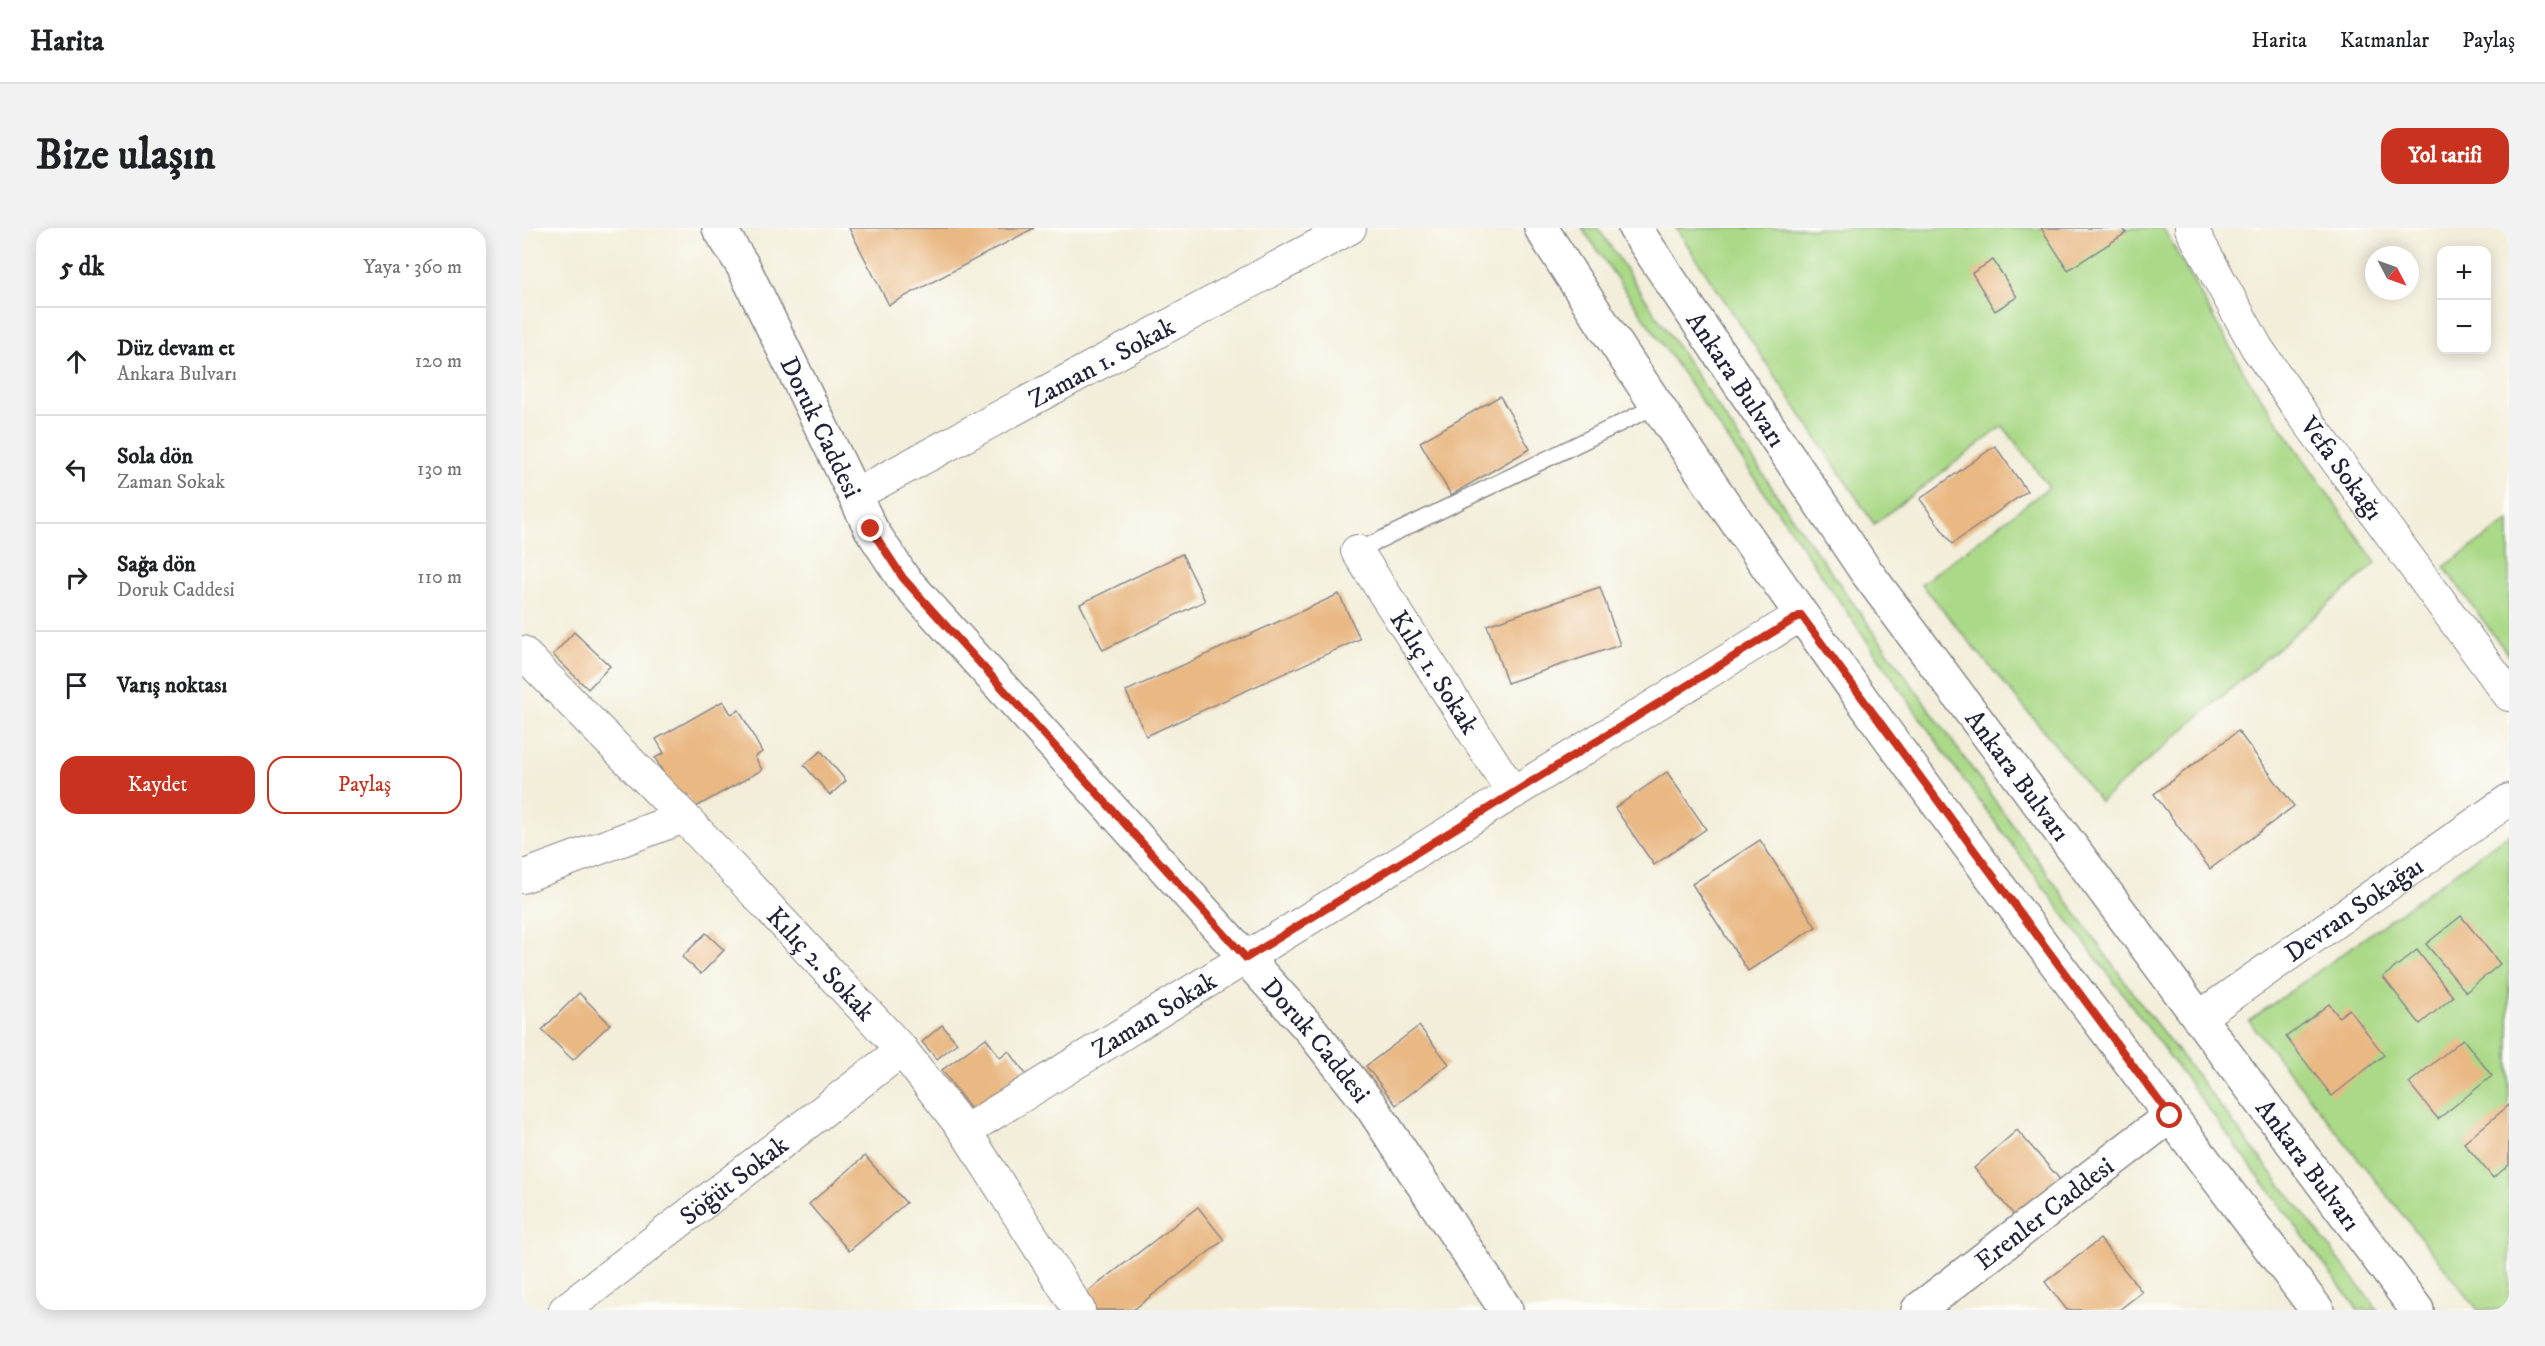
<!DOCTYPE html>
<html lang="tr">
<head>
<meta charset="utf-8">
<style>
	body { margin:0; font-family:"IM FELL DW Pica",serif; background:#f2f2f2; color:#202124 }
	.controls { position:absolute; right:18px; top:18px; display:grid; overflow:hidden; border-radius:12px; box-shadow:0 3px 15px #0003 }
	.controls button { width:54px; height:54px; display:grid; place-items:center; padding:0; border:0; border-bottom:2px solid #e0e0e0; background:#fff; color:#202124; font:30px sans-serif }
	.compass { position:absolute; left:1843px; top:18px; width:54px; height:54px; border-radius:50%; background:#fff; box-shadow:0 3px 15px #0003; rotate:131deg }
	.stop { position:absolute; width:18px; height:18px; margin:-14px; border:4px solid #c8321e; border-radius:50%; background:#fff }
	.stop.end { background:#c8321e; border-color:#fff; box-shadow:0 2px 6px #0008 }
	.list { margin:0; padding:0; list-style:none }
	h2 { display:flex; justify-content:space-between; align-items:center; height:78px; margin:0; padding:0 24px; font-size:26px }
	h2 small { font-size:20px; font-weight:400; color:#757577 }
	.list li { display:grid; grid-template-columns:39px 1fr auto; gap:18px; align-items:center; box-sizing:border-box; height:108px; padding:0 24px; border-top:2px solid #e0e0e0 }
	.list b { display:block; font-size:22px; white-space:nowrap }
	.list p { margin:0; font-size:20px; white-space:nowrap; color:#757577 }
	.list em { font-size:20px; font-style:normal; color:#757577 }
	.actions { display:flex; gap:12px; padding:18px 24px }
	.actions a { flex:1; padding:14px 0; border:2px solid #c8321e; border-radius:18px; text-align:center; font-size:21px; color:#c8321e }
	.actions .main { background:#c8321e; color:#fff }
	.icon { flex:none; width:33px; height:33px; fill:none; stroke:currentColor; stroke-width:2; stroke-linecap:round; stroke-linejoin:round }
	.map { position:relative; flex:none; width:1987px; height:1082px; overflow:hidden; border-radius:18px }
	header { display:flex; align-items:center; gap:36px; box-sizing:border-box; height:84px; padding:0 30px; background:#fff; border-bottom:2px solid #e0e0e0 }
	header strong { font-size:28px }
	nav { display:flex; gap:33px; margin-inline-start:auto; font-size:21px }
	.intro { display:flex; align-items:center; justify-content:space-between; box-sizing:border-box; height:144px; padding:0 36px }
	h1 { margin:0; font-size:42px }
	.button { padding:15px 27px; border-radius:18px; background:#c8321e; color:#fff; font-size:21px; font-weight:700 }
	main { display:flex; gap:36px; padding:0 36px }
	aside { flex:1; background:#fff; border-radius:18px; box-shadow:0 3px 15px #0003 }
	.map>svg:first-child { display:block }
</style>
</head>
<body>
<header>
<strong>Harita</strong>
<nav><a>Harita</a><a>Katmanlar</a><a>Paylaş</a></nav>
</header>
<div class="intro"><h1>Bize ulaşın</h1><a class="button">Yol tarifi</a></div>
<main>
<aside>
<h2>5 dk<small>Yaya · 360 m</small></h2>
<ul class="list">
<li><svg class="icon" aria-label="ahead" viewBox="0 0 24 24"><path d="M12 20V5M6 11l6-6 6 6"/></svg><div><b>Düz devam et</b><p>Ankara Bulvarı</p></div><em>120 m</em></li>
<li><svg class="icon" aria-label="left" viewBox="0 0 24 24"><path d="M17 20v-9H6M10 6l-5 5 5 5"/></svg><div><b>Sola dön</b><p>Zaman Sokak</p></div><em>130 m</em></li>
<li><svg class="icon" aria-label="right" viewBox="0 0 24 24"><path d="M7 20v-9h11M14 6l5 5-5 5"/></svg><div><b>Sağa dön</b><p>Doruk Caddesi</p></div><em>110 m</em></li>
<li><svg class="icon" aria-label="arrive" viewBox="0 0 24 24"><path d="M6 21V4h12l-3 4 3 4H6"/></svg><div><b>Varış noktası</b></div></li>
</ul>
<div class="actions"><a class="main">Kaydet</a><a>Paylaş</a></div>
</aside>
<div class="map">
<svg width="1987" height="1082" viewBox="0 0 1987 1082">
	<rect width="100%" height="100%" fill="#fdfcf7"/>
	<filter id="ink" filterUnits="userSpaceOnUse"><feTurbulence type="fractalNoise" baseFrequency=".0167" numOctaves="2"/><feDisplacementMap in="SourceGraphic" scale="12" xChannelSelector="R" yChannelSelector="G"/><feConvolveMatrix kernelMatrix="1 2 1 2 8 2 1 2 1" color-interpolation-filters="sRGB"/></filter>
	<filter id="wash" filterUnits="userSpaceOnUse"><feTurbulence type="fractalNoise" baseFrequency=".008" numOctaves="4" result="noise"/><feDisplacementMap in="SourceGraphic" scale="24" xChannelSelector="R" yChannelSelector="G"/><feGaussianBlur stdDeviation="1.35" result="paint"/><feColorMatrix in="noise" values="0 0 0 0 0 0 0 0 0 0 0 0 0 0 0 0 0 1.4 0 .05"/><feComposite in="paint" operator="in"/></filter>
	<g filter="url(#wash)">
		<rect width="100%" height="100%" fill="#f3eeda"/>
		<g fill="#aad987" stroke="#667e61" stroke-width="1.5">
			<polygon points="1060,0 1076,0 1273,294 1619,776 1856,1082 1836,1082 1430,536"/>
			<polygon points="1154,0 1641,0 1726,151 1854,335 1578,574 1527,509 1399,356 1527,259 1481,198 1352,296"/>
			<polygon points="1987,293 1987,428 1922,339"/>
			<polygon points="1987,606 1987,1082 1956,1082 1727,793"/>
		</g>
		<g id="blocks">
			<g fill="#e9b883">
				<polygon points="327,0 512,0 367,77"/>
				<polygon points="1519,0 1601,0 1604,5 1546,42"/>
				<polygon points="1471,32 1495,69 1473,83 1450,45"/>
				<polygon points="978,168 1008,221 929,267 898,214"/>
				<polygon points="1473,218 1505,263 1430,316 1398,271"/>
				<polygon points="660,326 683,373 581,422 558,376"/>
				<polygon points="1078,359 1098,417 985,455 965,397"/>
				<polygon points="817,366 838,411 624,508 604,463"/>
				<polygon points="52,404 88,438 66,461 31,427"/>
				<polygon points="201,473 209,486 217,482 240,524 233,529 240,542 172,580 165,567 157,572 133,530 142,525 134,511"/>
				<polygon points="1716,503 1772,578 1688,641 1632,566"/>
				<polygon points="299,523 324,553 308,567 282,537"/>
				<polygon points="1145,544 1184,601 1132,637 1093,580"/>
				<polygon points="1238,612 1294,699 1226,743 1170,656"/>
				<polygon points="1939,688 1978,736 1944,764 1904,716"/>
				<polygon points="184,705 202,722 179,746 160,729"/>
				<polygon points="1895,722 1931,769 1898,796 1861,749"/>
				<polygon points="57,765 88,796 51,832 20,802"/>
				<polygon points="1807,776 1817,789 1827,781 1862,827 1810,868 1764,809"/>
				<polygon points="420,797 435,815 415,831 400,814"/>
				<polygon points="897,798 927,836 874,877 844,838"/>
				<polygon points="464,810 478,830 487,823 506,849 453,887 420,842"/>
				<polygon points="1941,811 1970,848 1916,891 1887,855"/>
				<polygon points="1987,877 1987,937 1971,950 1942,915"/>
				<polygon points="1495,902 1542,956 1498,994 1452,940"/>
				<polygon points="343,928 384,975 327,1023 287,976"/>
				<polygon points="676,979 702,1012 611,1082 562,1082 555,1072"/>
				<polygon points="1578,1011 1620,1064 1597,1082 1545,1082 1523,1054"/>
			</g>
		</g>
	</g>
	<g filter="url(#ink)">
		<use href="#blocks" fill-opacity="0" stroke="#8a888a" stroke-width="1.5"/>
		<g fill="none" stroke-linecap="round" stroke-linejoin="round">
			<g stroke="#8a888a" stroke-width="18">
				<polyline id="lane" points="835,323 1134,178"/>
			</g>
			<g stroke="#8a888a" stroke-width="34">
				<g id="street">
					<path id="s1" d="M1669,0L1735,120L1779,184L1987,467"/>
					<path id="s2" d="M333,267L828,0"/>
					<path id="s3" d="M835,323L991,565"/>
					<path id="s4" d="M0,424L162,589L380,822L443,903L557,1082"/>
					<polyline points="0,649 162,589"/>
					<path id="s5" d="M1676,790L1987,572"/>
					<path id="s6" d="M443,903L1279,387"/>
					<path id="s7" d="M43,1082L380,822"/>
				</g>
			</g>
			<g stroke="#8a888a" stroke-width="36">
				<g id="secondary">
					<path id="s8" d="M197,0L221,38L349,301L381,350L788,801L849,878L984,1082"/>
					<path d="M1019,0C1257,375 1528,728 1795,1082"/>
					<path id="s9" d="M1113,0L1343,342L1895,1082"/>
					<path id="s10" d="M1396,1082L1648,888"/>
				</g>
			</g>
			<use href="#lane" stroke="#fff" stroke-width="15"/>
			<use href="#street" stroke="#fff" stroke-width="32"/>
			<use href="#secondary" stroke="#fff" stroke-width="33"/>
		</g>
	</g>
	<g fill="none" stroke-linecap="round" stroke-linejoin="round" filter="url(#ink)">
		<polyline stroke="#c8321e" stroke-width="8" points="349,301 381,350 724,730 1279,387 1648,888"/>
	</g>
	<g text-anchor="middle" stroke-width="4.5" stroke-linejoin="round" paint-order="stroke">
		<g font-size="26" fill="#22223b" stroke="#fdfcf7">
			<text dy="9" stroke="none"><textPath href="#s2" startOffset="280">Zaman 1. Sokak</textPath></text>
			<text dy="9" stroke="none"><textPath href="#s9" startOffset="182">Ankara Bulvarı</textPath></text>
			<text dy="9" stroke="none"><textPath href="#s8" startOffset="224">Doruk Caddesi</textPath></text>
			<text dy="9" stroke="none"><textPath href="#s1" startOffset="284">Vefa Sokağı</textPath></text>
			<text dy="9" stroke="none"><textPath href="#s3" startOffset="144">Kılıç 1. Sokak</textPath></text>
			<text dy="9" stroke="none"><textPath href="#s9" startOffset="668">Ankara Bulvarı</textPath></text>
			<text dy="9" stroke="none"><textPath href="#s5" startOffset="190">Devran Sokağaı</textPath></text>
			<text dy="9" stroke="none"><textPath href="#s4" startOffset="432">Kılıç 2. Sokak</textPath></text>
			<text dy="9" stroke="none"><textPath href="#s6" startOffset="222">Zaman Sokak</textPath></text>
			<text dy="9" stroke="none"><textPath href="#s8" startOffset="1016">Doruk Caddesi</textPath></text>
			<text dy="9" stroke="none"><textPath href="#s9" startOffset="1154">Ankara Bulvarı</textPath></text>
			<text dy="9" stroke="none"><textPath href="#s7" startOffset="213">Söğüt Sokak</textPath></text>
			<text dy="9" stroke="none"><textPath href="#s10" startOffset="159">Erenler Caddesi</textPath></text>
		</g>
	</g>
</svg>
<div class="controls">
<button>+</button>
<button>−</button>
</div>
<svg class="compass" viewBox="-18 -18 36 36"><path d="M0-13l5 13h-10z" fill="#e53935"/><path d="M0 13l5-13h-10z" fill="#757577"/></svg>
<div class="stop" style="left:1648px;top:888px"></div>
<div class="stop end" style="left:349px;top:301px"></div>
</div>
</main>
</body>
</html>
